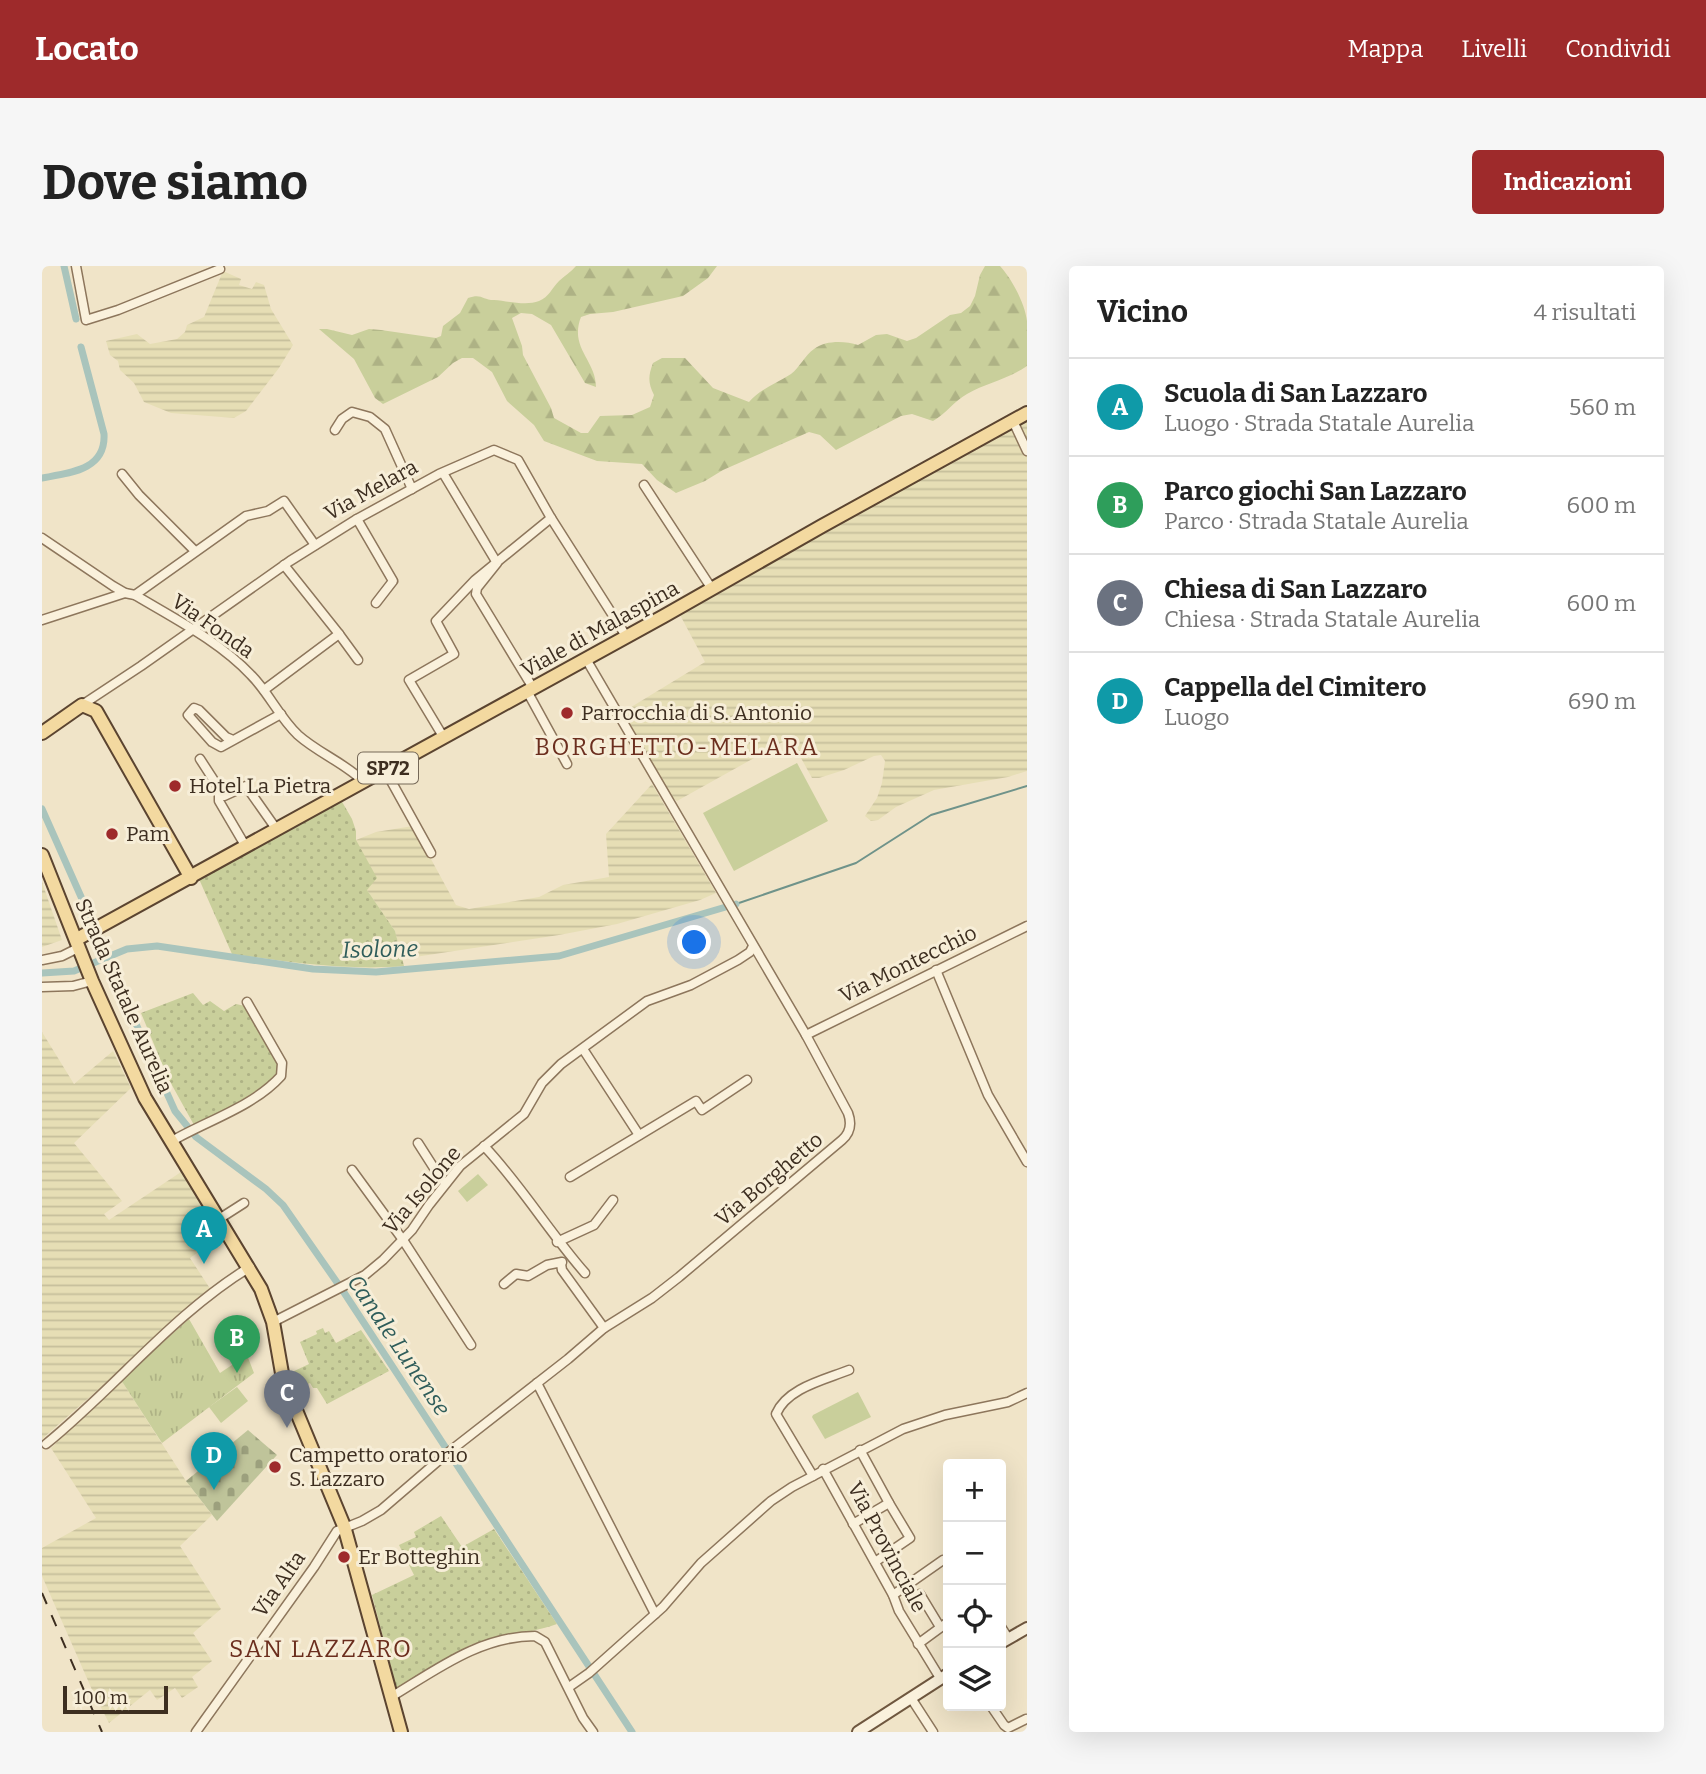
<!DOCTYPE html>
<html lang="it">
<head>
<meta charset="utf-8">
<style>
	body { margin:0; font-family:Bitter,serif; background:#f6f6f6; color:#222 }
	.controls { position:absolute; right:21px; bottom:21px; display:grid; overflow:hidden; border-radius:7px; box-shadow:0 7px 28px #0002 }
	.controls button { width:63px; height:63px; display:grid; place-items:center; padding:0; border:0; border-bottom:2px solid #e0e0e0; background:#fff; color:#222; font:35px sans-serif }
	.scale { position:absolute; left:21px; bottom:18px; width:105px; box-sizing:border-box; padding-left:7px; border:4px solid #3d2e20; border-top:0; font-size:19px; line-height:24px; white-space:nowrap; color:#3d2e20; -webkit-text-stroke:5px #f7eed8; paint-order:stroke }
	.you { position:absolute; left:653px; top:677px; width:24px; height:24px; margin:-18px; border:5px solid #fff; border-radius:50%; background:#1a73e8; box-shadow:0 0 0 10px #1a73e833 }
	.badge { display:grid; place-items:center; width:46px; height:46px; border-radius:50%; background:#9e2a2b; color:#fff; font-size:23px; font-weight:700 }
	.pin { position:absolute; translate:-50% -58px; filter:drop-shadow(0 2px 4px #0008) }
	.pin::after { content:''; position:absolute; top:37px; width:24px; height:21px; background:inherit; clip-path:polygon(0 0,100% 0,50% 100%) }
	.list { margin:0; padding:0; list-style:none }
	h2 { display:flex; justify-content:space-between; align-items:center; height:91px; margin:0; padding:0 28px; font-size:30px }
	h2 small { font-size:23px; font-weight:400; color:#767676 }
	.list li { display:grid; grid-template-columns:46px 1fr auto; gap:21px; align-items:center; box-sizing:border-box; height:98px; padding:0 28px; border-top:2px solid #e0e0e0 }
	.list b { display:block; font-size:26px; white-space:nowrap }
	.list p { margin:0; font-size:23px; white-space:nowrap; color:#767676 }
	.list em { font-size:23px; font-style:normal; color:#767676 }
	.icon { flex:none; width:38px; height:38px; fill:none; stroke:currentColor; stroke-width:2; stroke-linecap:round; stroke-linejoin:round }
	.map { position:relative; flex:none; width:985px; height:1466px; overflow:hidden; border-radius:7px }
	header { display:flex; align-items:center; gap:42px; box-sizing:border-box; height:98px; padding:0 35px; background:#9e2a2b; color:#fff }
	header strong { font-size:33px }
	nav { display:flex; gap:38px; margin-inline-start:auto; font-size:24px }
	.intro { display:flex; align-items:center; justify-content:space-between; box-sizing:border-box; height:168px; padding:0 42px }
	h1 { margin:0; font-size:49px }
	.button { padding:18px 32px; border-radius:7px; background:#9e2a2b; color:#fff; font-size:24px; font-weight:700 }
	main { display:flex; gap:42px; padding:0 42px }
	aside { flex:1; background:#fff; border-radius:7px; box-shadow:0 7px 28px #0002 }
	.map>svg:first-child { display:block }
</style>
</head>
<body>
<header>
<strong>Locato</strong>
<nav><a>Mappa</a><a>Livelli</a><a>Condividi</a></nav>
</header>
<div class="intro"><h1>Dove siamo</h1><a class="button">Indicazioni</a></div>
<main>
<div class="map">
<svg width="985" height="1466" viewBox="0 0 985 1466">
	<defs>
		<pattern id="farmland-rules" width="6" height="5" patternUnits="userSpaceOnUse" patternTransform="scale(1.75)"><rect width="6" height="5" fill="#e6deb5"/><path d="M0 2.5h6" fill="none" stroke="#c6bf9b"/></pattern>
		<pattern id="grass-dots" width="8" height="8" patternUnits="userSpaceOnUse" patternTransform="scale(1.75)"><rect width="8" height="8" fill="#c9cf9b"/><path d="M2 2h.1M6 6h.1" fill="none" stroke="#aeb285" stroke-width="1.8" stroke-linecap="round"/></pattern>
		<pattern id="forest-firs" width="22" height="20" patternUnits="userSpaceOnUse" patternTransform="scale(1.75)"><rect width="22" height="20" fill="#c9cf9b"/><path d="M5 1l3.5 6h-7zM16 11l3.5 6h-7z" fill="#aeb285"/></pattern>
		<pattern id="cemetery-stones" width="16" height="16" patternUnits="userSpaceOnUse" patternTransform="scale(1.75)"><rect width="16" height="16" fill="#bfc49a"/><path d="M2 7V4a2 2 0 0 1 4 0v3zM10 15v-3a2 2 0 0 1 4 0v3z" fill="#9ca07d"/></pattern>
		<pattern id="park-tufts" width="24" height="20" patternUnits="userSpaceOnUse" patternTransform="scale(1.75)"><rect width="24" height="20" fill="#c9cf9b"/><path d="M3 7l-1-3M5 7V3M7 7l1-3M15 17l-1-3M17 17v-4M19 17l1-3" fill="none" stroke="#aeb285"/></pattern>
	</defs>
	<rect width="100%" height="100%" fill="#f0e4c8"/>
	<g fill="url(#farmland-rules)">
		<polygon points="181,5 199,13 197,19 210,23 214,16 222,19 229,43 251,79 237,102 204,145 192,152 129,147 102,136 92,117 78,104 76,95 68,89 64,75 95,68 108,78 135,73 143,66 145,59 162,51"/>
		<polygon points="985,152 985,505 966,511 892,524 854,541 836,554 829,555 823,550 835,532 840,517 843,495 839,489 832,490 802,504 777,512 770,512 748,472 635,535 629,531 581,446 663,396 637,347"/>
		<polygon points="610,518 674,627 658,634 575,658 517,669 360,693 353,665 325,624 314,574 334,566 371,560 414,639 427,643 497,631 521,619 567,611 564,568"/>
		<polygon points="0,616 20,674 0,681"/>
		<polygon points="0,766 32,818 71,785 89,822 32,877 80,935 62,948 67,954 142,904 181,969 148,992 169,1024 0,1173"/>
		<polygon points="79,1114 144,1215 170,1249 138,1280 179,1343 151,1367 170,1395 150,1411 156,1421 140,1432 133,1422 115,1434 108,1424 67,1457 51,1426 0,1310 0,1282 54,1252 9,1182"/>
	</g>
	<g fill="url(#grass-dots)">
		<path d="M299,534L310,553L314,565V574L335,612L325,624L353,665L362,700C305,705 247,696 190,688L157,613Z"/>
		<path d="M151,727L161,739L168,735L182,745L194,738L203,740L235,795L236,804C227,822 172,851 152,859L126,812L99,747Z"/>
		<polygon points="281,1062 283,1067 287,1065 294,1077 319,1064 347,1105 285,1138 275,1122 271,1122 268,1117 256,1123 248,1107 267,1098 258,1076 275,1068 274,1065"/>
		<path d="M399,1250L420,1281L452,1263L515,1358C487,1368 456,1369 428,1379L355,1424L330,1329L372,1309L357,1279L374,1271L372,1266Z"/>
	</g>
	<path fill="url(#forest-firs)" d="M534,0H675L666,12L641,30L571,46L548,48L539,51C527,82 554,94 554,121L543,117L509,59L490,48L479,47L470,52L480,80L481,89L509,142L512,152L539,167H546L558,150L590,149L608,141L612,129C606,117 606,110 611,97L620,92H643L671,122L707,136C719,122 734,118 749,108C758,101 763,89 772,83C784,74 803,75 816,79L834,69L845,68L865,75L874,72L908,49L919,47L928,40L933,30L938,9L943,0H958C970,13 983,38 985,55C985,70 985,85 985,100C966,113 944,117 925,128C912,135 904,148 891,155L870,148L859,150L794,184L778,169L767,166L681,204L663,215L634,227L615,214L600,198L555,195L502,175L492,159L465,135L450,106L431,92H420L411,97L396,111L341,138L333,132L312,93L277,63H285L310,69L327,63L339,64L394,72L399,70L401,60L418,47L426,32C440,27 440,34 452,34C466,35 484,40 497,35C507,31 510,22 517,15C522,10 529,6 534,0Z"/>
	<polygon fill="url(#cemetery-stones)" points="206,1164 235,1189 175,1255 144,1215"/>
	<polygon fill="url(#park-tufts)" points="147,1053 178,1107 205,1089 212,1107 120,1177 79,1114"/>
	<g fill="#c9cf9b">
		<polygon points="755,497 786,555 692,605 661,547"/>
		<polygon points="436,908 446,919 425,936 416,925"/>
		<polygon points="195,1121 206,1135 179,1157 167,1141"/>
		<polygon points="816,1126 829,1151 783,1173 770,1151 771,1149"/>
	</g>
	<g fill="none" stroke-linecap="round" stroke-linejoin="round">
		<polyline stroke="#6f938a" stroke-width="2" points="694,638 814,597 889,549 985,520"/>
		<g stroke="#a9c4bc" stroke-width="7">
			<polyline points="22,0 34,53"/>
			<path d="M0,212C28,207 64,204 62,168L39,81"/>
			<polyline points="0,543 52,660"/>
			<polyline points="0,707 32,705 85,683 115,680 271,703 334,706 517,690 694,638"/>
			<polyline points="81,729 133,845 154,871 224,923 241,939 301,1025 590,1466"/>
		</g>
		<g stroke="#8d765c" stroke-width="11">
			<g id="street">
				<polyline points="34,0 44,54 76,44 178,3"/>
				<polyline points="971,155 985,185"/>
				<polyline points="293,164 300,153 310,146 328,151 343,163 370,223"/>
				<polyline points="401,207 455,297 435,322 434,328 491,422"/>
				<polyline points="80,208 97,229 153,285"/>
				<polyline points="602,219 670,323"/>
				<polyline points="315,253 351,315 334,337"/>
				<path d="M0,272L71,320L83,327L93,329C133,353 177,375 209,409C227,427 237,451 256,469C276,487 303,497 322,516"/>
				<polyline points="93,329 204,250 226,245 242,235 273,279"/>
				<polyline points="0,354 83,327"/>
				<polyline points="297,368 316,394"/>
				<polyline points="222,424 297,368 242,299"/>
				<polyline points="485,425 525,498"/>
				<polyline points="40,439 99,400 248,295 315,253 397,208 452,184 476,194 509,252 584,370"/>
				<polyline points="402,472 367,414 412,388 394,355 433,314 509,252"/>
				<polyline points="191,474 184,471 157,444 152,442 146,449 170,476 179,481 239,448"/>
				<polyline points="158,493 182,530 204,520 235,564"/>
				<polyline points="343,504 389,587"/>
				<polyline points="180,527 177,529 177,535 204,581"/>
				<polyline points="0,694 20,690 38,681"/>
				<polyline points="894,704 946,829 985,896"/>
				<polyline points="0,721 31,720 50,715"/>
				<polyline points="764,769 985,660"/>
				<polyline points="541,783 597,869"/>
				<path d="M130,875C164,855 211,841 239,810L240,797L205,736"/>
				<polyline points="376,877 399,913 404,917"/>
				<path d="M442,880C479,919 507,966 543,1007"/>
				<polyline points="310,904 361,974 429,1079"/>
				<polyline points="528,911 654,835 660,844 705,814"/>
				<polyline points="177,953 202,937"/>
				<polyline points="515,976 552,959 571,934"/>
				<polyline points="519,998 520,1004 562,1062"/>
				<polyline points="462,1018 474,1008 486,1010 505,999 520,996"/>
				<polyline points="231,1056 323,1009 341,994 370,964 387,939 418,900 482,848 500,817 519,798 605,735 649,719 696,694 708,686 711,680"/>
				<polyline points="495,1117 613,1348"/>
				<path d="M4,1178C73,1122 132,1047 208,1001"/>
				<polyline points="818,1184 847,1237"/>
				<polyline points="781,1203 851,1329 857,1345 898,1412"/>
				<path d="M771,1210L734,1148C745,1122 782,1114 807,1104"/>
				<polyline points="811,1258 847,1237 868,1272 833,1296"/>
				<polyline points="878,1328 898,1361"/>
				<polyline points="851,1329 901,1294"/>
				<polyline points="959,1361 966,1372"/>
				<polyline points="876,1378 906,1356"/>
				<polyline points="527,1421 547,1407 621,1341 659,1297 729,1235 750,1221 861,1163 903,1149 966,1136 985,1127"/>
				<path d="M349,1431C394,1404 438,1370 493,1370L503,1376L541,1452L551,1466"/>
				<polyline points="869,1432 891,1466"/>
				<polyline points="949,1440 962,1459 966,1462 984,1453"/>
				<path d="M154,1466L272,1301L295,1265L320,1255L339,1244L403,1189L526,1093L562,1062L610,1032L637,1011L800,874C808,867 810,858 806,847L764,769L544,393"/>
			</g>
		</g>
		<g stroke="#6f573f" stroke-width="14">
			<g id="secondary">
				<polyline points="959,1377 985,1362"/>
				<polyline points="816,1466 906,1408"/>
			</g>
		</g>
		<g stroke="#5b4430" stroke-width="16">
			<g id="primary">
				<polyline points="0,467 40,439 54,445 149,612"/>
				<polyline points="0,589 50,715 103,832 219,1023 231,1056 241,1113 302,1260 359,1466"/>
				<polyline points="35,673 622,350 780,260 985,147"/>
			</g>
		</g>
		<use href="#street" stroke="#faf1dc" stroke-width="8"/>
		<use href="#secondary" stroke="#faf1dc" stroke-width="10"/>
		<use href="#primary" stroke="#f3d9a0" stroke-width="12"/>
		<polyline stroke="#3d2e20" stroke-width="2" stroke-dasharray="12 12" stroke-linecap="butt" points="0,1327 60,1466"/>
	</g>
	<g fill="#9e2a2b" stroke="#f7eed8" stroke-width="2.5">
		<circle cx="525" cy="447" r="7"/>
		<circle cx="133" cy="520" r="7"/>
		<circle cx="70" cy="568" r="7"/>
		<circle cx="233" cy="1201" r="7"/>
		<circle cx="302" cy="1291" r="7"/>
	</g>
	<g text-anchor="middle" stroke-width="6" stroke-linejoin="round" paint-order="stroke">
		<rect fill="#f7eed8" stroke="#756857" stroke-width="2" x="316" y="486.5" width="60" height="31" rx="5"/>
		<g font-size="19" font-weight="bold" fill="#3d2e20">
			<text x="346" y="509">SP72</text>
		</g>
		<g font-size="21" fill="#3d2e20" stroke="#f7eed8">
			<text transform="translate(329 224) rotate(-29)" y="7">Via Melara</text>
			<text transform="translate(171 360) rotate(35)" y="7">Via Fonda</text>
			<text transform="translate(558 363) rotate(-29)" y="7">Viale di Malaspina</text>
			<text transform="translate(866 698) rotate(-26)" y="7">Via Montecchio</text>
			<text transform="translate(82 730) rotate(66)" y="7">Strada Statale Aurelia</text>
			<text transform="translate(727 913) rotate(-40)" y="7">Via Borghetto</text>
			<text transform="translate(380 924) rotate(-50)" y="7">Via Isolone</text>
			<text transform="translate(845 1281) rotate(62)" y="7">Via Provinciale</text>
			<text transform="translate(237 1318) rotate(-55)" y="7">Via Alta</text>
		</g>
		<g font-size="21" fill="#3d2e20" stroke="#f7eed8" text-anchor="start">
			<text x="539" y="454">Parrocchia di S. Antonio</text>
			<text x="147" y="527">Hotel La Pietra</text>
			<text x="84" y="575">Pam</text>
			<text x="247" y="1196">Campetto oratorio<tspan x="247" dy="24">S. Lazzaro</tspan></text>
			<text x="316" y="1298">Er Botteghin</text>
		</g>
		<g font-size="23" font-style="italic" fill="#2f5d5a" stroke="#f7eed8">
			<text transform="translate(338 683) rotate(-1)" y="8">Isolone</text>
			<text transform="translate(357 1079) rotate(56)" y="8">Canale Lunense</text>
		</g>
		<g font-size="24" letter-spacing="2" fill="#6b2e1e" stroke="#f7eed8">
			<text x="635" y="489">BORGHETTO-MELARA</text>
			<text x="279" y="1391">SAN LAZZARO</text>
		</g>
	</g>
</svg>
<div class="controls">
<button>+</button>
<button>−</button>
<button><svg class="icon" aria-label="locate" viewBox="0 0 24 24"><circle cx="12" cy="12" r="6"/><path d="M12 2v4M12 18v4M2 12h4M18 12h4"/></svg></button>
<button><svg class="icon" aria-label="layers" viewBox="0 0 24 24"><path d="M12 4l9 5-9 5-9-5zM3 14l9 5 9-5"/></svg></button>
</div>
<div class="scale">100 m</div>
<div class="you"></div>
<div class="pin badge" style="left:162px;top:998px;background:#0f9aa8">A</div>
<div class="pin badge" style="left:195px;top:1107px;background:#2e9e5b">B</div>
<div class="pin badge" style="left:245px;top:1162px;background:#6b7280">C</div>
<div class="pin badge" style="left:172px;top:1224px;background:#0f9aa8">D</div>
</div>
<aside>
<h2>Vicino<small>4 risultati</small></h2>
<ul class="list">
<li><span class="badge" style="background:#0f9aa8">A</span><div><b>Scuola di San Lazzaro</b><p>Luogo · Strada Statale Aurelia</p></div><em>560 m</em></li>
<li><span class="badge" style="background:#2e9e5b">B</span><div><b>Parco giochi San Lazzaro</b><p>Parco · Strada Statale Aurelia</p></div><em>600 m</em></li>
<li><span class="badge" style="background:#6b7280">C</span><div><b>Chiesa di San Lazzaro</b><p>Chiesa · Strada Statale Aurelia</p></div><em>600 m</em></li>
<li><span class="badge" style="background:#0f9aa8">D</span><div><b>Cappella del Cimitero</b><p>Luogo</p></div><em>690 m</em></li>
</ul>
</aside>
</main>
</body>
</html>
